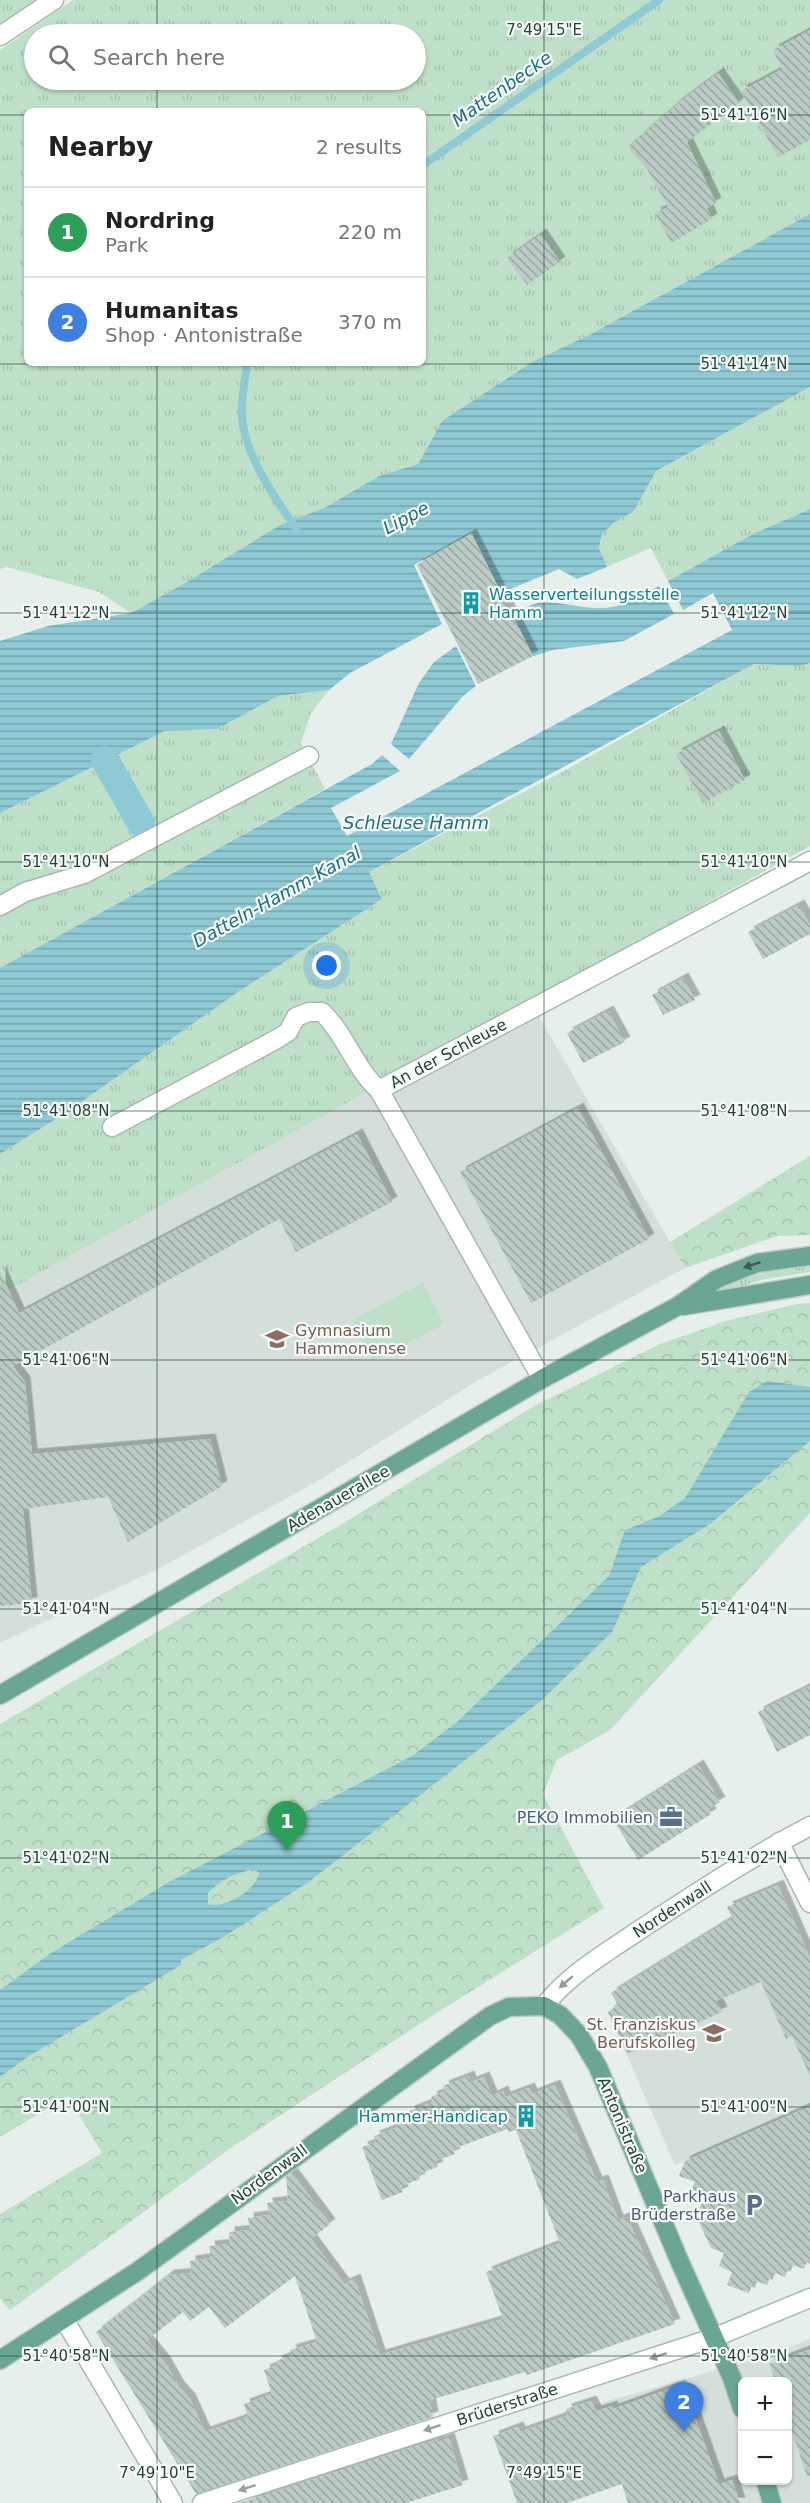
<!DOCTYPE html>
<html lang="en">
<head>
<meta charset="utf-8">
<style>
	body { margin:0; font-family:"DejaVu Sans",sans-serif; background:#f6f6f6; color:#222 }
	.controls { position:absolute; right:18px; bottom:18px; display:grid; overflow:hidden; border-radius:9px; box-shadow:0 2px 4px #0004 }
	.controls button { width:54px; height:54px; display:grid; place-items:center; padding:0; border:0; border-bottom:2px solid #e0e0e0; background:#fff; color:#222; font:30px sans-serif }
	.you { position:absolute; left:327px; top:966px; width:21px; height:21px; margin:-15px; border:4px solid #fff; border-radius:50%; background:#1a73e8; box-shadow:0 0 0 9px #1a73e833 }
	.badge { display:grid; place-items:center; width:39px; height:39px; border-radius:50%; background:#db2777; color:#fff; font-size:20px; font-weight:700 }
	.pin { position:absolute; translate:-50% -50px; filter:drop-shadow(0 2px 3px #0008) }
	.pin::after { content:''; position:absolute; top:32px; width:21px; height:18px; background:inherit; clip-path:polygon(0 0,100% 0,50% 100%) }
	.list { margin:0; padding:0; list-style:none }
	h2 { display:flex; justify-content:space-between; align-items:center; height:78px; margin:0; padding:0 24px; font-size:26px }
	h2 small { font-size:20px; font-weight:400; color:#767676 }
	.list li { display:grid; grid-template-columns:39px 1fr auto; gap:18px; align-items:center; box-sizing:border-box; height:90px; padding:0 24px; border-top:2px solid #e0e0e0 }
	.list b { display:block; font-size:22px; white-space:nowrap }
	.list p { margin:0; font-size:20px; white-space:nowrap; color:#767676 }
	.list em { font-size:20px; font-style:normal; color:#767676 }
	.icon { flex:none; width:33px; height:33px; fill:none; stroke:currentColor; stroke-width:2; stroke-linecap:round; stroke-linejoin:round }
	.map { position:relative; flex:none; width:810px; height:2503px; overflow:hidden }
	.search { position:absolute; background:#fff; box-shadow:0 2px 4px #0004; left:24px; top:24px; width:402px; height:66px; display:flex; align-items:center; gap:15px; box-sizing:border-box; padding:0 21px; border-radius:33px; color:#767676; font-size:22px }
	.panel { position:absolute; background:#fff; box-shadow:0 2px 4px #0004; left:24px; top:108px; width:402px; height:258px; border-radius:9px }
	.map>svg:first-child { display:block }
</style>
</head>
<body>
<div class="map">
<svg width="810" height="2503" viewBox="0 0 810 2503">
	<defs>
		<pattern id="grass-tufts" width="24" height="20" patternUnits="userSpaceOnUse" patternTransform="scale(1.5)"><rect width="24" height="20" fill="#bfe0c8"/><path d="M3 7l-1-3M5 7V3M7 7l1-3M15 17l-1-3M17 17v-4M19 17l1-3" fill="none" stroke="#a4c1ad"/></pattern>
		<pattern id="park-crowns" width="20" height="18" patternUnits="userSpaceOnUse" patternTransform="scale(1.5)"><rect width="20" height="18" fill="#bfe0c8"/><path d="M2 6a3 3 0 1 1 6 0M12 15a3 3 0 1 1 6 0" fill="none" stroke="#a4c1ad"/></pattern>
		<pattern id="water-rules" width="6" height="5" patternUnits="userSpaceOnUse" patternTransform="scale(1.5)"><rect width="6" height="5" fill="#8ec9d4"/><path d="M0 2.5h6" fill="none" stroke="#74a5ad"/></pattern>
		<pattern id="building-back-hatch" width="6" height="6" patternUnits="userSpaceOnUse" patternTransform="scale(1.5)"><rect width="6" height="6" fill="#bbcac4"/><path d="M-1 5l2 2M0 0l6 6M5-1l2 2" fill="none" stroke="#98a6a0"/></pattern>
		<filter id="shadow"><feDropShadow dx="5.5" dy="-5.5" stdDeviation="0" flood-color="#0004"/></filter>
	</defs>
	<rect width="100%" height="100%" fill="#e6efeb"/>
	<g fill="#d4dfda" fill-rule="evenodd">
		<polygon points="530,1001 685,1268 475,1382 323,1478 162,1567 0,1643 0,1295"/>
		<polygon points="778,1885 810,1958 810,2106 675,2165 608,2012 618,2005 611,1993 732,1918 727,1907"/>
		<path d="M810,2339V2503H628L594,2405L772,2354ZM742,2382H788V2480H742Z"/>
	</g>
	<g fill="url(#grass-tufts)" fill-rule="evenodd">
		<polygon points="0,0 37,0 0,25"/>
		<path d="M73,0H810V214L589,335L532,362L442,421L418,464L379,476L326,507L280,525L185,583L131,613L99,592L7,567L0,569V50ZM34,34H416V80H34ZM27,111H423V363H27Z"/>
		<polygon points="810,387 810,509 753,534 668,581 651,548 607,567 599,548 602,534 615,522 634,511 656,471"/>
		<polygon points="810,663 810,846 0,1295 0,1154 67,1112 238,992 382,899 369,872 562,772 754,664 801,666"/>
		<polygon points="329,690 311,713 301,743 325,789 0,968 0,813 165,731 217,729 278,696"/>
		<path d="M810,1265V1272L761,1280L719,1293L716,1291V1289C747,1276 776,1268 810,1265Z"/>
	</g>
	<g fill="url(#park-crowns)">
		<polygon points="810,1156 810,1235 777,1236 685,1268 670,1242"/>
		<polygon points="810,1303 810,1513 610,1730 557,1760 543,1794 604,1908 438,2012 232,2147 10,2310 0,2298 0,2214 102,2153 68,2096 0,2137 0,1724 337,1527 534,1406 660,1344 729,1320 798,1304"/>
	</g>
	<polygon fill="#bfe0c8" points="423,1283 444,1324 374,1361 352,1320"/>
	<g fill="url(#water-rules)" fill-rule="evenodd">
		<polygon points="810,214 810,387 656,471 634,511 615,522 602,534 599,548 607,567 577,579 559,569 501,593 472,533 414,565 442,624 350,673 329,690 278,696 217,729 165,731 0,813 0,641 48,626 131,613 185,583 280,525 326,507 379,476 418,464 442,421 532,362 589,335"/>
		<polygon points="810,509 810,663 801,666 754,664 369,872 382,899 238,992 67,1112 0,1154 0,968 372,764 382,755 400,771 331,808 347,836 732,630 713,593 683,610 668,581 753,534"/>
		<path d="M659,586L674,614L624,641L553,650L533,656L511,613C520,610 529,605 538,603C563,600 587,612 612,607C629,604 644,594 659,586Z"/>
		<polygon points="456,646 476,686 463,696 409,759 391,744 419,683 434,662"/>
		<path d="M767,1381L810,1387V1441L710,1524L641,1567L612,1632L542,1700L310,1881L225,1936L181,1960V1965L29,2056L0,2077V1990L51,1953L169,1882L412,1756L457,1722L609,1576L625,1530L660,1516L685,1498L749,1392ZM250,1870L257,1871L259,1874C254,1891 225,1909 208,1904V1893C219,1881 233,1874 250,1870Z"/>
	</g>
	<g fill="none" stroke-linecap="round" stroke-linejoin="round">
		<g stroke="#8ec9d4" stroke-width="8">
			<polyline points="423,165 659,0"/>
			<path d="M247,363C245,380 241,398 242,415C243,452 275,499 296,528"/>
		</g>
		<polyline stroke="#8ec9d4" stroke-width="28" points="105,760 141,823"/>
	</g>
	<g fill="url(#building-back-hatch)" fill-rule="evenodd" filter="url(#shadow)">
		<polygon points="810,30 810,140 778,157 741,91 782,69 773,50"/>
		<polygon points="718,73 739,103 687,142 716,203 707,208 712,219 671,243 655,213 668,207 647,169 628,147 679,102"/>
		<polygon points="541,234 560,262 527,285 507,258"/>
		<polygon points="471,534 533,656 478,684 417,565"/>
		<polygon points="719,731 745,780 703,803 676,754"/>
		<polygon points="799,905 810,925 810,934 763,959 748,932"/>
		<polygon points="683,978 695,1000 663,1015 652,995"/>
		<polygon points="608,1011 625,1042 583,1063 567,1033"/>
		<polygon points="578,1108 649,1239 531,1303 460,1172"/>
		<polygon points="357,1134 392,1202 296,1252 279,1219 13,1366 25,1382 32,1454 210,1439 222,1486 128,1542 108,1497 23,1509 32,1603 0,1606 0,1271 19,1313"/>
		<polygon points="810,1686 810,1735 777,1752 758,1712"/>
		<polygon points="698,1765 720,1802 708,1809 711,1814 638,1860 613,1819"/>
		<polygon points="778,1885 810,1958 810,2076 792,2036 786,2039 761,1982 716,2001 722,2012 627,2054 608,2012 618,2005 611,1993 732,1918 727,1907"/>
		<path d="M469,2076L471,2082L484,2077L492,2096L503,2091L505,2097L529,2088L532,2094L555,2085L597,2182L603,2180L618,2220L627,2217L675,2324L527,2375L525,2372L430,2400L433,2417L196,2494L96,2332L169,2275L191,2273L190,2261L211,2258L209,2246L230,2244L229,2232L250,2230L248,2218L269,2215L267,2203L288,2201L286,2177L292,2173L330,2224L311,2239L344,2284L355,2279L380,2355L503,2319L486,2272L560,2243L516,2130L509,2132L507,2129L453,2149L455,2154L435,2161L438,2167L418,2174L420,2179L401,2186L403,2192L382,2200L362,2147L376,2142L374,2136L398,2127L396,2122L411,2117L409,2111L433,2102L431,2097L445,2091L443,2086ZM295,2276L317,2342L290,2350L292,2355L276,2361L278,2365L264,2370L272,2394L244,2404L248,2417L205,2432L190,2399L179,2387L165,2362L147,2340L183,2312L190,2321L209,2307L225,2328Z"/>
		<polygon points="810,2106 810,2259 807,2261 804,2269 790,2264 785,2277 772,2272 767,2285 754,2280 749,2293 727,2285 732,2272 719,2266 724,2253 711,2248 696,2216 702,2203 688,2198 695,2182 679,2176 685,2161"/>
		<polygon points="810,2349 810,2476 807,2476 788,2421 788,2382 776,2382 769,2364"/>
		<polygon points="680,2385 696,2419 719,2484 732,2480 740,2503 628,2503 622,2484 567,2503 517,2503 493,2436 518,2427 520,2432 568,2415 566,2409 591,2401 596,2411 612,2406 613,2409"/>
		<polygon points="449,2438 463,2485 406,2503 239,2503 438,2439 438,2442"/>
	</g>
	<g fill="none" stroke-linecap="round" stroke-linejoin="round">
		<g stroke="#a8b8b2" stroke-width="21">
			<g id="minor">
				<polyline points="0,36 54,0"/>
				<polyline points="0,906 25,892 84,874 309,756"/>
				<polyline points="379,1090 810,861"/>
				<path d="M112,1127L277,1039L288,1032L296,1017L309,1012H322C346,1035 355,1069 379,1090L542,1379"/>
				<polyline points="779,1842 810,1903"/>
				<path d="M544,2006C570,1973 606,1953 641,1929C696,1893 751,1857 810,1826"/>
				<polyline points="64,2319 173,2503"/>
				<polyline points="202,2503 713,2338 810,2298"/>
			</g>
		</g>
		<g stroke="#c2cac8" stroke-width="21">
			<g id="major">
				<polyline points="683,1306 810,1285"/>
				<polyline points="0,1695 542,1379 678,1306 717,1279 757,1263 810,1256"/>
				<polyline points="0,2360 138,2271 490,2016 509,2007 544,2006 560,2015 579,2035 598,2067 679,2260 732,2378 742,2409"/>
				<polyline points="765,2480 772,2503"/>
			</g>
		</g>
		<use href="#minor" stroke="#fff" stroke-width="18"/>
		<use href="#major" stroke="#6aa596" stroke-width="18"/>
	</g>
	<defs><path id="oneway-solid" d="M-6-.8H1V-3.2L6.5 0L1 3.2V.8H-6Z" transform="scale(1.5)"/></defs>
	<use fill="#365b51" href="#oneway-solid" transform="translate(752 1265) rotate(162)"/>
	<g fill="#92a09c">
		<use href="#oneway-solid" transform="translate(566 1982) rotate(139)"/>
		<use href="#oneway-solid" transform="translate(658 2356) rotate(162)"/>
		<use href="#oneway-solid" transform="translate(432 2428) rotate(162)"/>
		<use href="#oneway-solid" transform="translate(247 2488) rotate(162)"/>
	</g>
	<path fill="none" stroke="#24423a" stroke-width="1.5" stroke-opacity="0.45" d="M157,0V34M544,0V2503M157,80V111M0,115H27M423,115H810M157,363V2503M0,364H810M0,613H810M0,862H810M0,1111H810M0,1360H810M0,1609H810M0,1858H810M0,2107H810M0,2356H810"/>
	<defs>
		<g id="building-bare" transform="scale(1.8)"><path d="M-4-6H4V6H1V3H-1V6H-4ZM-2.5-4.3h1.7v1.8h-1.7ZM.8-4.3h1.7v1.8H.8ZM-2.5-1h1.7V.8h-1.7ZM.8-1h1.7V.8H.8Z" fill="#0f9aa8" stroke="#f7fbf9" stroke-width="2.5" paint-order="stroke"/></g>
		<g id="school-bare" transform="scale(1.8)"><path d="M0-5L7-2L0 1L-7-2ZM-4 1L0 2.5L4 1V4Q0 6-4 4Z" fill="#8d6e63" stroke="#f7fbf9" stroke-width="2.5" paint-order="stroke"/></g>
		<g id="office-bare" transform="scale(1.8)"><path d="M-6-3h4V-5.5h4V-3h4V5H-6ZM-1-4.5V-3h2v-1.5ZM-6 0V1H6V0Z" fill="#5c6f8a" stroke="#f7fbf9" stroke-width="2.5" paint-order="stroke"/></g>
		<g id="parking-bare" transform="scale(1.8)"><path d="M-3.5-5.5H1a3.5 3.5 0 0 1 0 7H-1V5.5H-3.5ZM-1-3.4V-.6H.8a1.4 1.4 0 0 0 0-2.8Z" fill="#5c6f8a" stroke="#f7fbf9" stroke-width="2.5" paint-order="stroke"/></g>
	</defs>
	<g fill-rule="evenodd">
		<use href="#building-bare" x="471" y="603"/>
		<use href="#school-bare" x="277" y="1339"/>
		<use href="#office-bare" x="671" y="1817"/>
		<use href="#school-bare" x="714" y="2033"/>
		<use href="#building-bare" x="526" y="2116"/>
		<use href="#parking-bare" x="754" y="2205"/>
	</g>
	<g text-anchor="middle" stroke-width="4.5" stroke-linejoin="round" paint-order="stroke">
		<g font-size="16" fill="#0d838f" stroke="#f7fbf9" text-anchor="start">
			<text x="489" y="600">Wasserverteilungsstelle<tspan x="489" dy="18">Hamm</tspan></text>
			<text x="508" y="2122" text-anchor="end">Hammer-Handicap</text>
		</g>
		<g font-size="16" fill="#24423a" stroke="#f7fbf9">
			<text transform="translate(448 1053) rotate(-28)" y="6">An der Schleuse</text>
			<text transform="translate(338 1498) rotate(-30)" y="6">Adenauerallee</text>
			<text transform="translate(672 1909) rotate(-33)" y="6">Nordenwall</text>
			<text transform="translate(623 2125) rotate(67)" y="6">Antonistraße</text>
			<text transform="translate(269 2174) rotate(-36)" y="6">Nordenwall</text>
			<text transform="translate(507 2404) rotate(-18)" y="6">Brüderstraße</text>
		</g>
		<g font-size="16" fill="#785e54" stroke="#f7fbf9" text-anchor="start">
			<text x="295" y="1336">Gymnasium<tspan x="295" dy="18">Hammonense</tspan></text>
			<text x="696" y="2030" text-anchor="end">St. Franziskus<tspan x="696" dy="18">Berufskolleg</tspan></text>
		</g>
		<g font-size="16" fill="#4e5e75" stroke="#f7fbf9" text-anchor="end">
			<text x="653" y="1823">PEKO Immobilien</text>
			<text x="736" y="2202">Parkhaus<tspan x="736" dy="18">Brüderstraße</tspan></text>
		</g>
		<g font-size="18" font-style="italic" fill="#1c6f80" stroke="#f7fbf9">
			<text transform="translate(502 89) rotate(-35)" y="6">Mattenbecke</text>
			<text transform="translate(406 518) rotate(-28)" y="6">Lippe</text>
			<text x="416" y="829">Schleuse Hamm</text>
			<text transform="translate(277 897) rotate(-29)" y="6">Datteln-Hamm-Kanal</text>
		</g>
	</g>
	<g font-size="15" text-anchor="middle" fill="#24423a" stroke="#f7fbf9" stroke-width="4.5" stroke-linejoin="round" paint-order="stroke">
		<text x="544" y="35">7°49'15"E</text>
		<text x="744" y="120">51°41'16"N</text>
		<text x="744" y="369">51°41'14"N</text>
		<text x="66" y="618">51°41'12"N</text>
		<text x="744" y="618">51°41'12"N</text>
		<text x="66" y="867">51°41'10"N</text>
		<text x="744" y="867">51°41'10"N</text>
		<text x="66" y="1116">51°41'08"N</text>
		<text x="744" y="1116">51°41'08"N</text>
		<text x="66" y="1365">51°41'06"N</text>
		<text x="744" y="1365">51°41'06"N</text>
		<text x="66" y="1614">51°41'04"N</text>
		<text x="744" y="1614">51°41'04"N</text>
		<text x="66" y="1863">51°41'02"N</text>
		<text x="744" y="1863">51°41'02"N</text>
		<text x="66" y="2112">51°41'00"N</text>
		<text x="744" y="2112">51°41'00"N</text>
		<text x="66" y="2361">51°40'58"N</text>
		<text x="744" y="2361">51°40'58"N</text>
		<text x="157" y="2478">7°49'10"E</text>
		<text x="544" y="2478">7°49'15"E</text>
	</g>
</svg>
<div class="controls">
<button>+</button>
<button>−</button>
</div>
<div class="you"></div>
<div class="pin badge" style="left:287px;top:1851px;background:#2e9e5b">1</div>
<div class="pin badge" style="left:684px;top:2432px;background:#3f7fe0">2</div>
<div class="search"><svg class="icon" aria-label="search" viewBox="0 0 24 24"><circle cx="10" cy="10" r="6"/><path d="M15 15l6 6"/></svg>Search here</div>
<section class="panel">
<h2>Nearby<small>2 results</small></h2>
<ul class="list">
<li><span class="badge" style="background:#2e9e5b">1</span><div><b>Nordring</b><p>Park</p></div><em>220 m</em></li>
<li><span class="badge" style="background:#3f7fe0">2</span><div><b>Humanitas</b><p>Shop · Antonistraße</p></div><em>370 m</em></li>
</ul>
</section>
</div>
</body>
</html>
